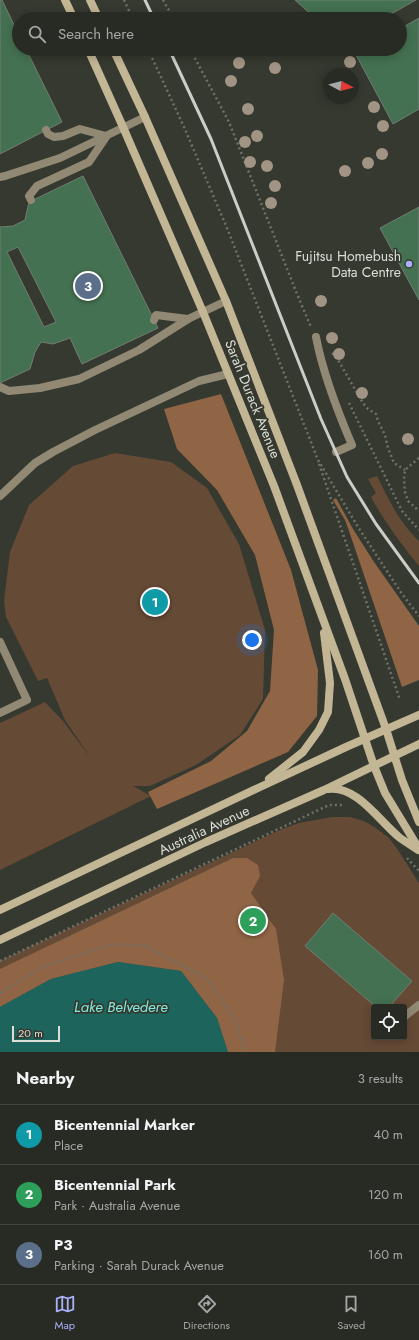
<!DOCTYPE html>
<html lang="en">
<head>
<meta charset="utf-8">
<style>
	body { margin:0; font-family:Jost,sans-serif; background:#30332b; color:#f1f3f6 }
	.controls { position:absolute; right:12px; bottom:12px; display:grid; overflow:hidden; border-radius:4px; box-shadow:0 2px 10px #0003 }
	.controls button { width:36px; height:36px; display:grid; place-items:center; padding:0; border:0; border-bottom:1px solid #444741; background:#282b23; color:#f1f3f6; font:20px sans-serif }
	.compass { position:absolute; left:323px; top:68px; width:36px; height:36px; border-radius:50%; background:#282b23; box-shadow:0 2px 10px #0003; rotate:97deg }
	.scale { position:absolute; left:12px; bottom:10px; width:48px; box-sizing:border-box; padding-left:4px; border:2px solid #dcded8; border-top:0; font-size:11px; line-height:14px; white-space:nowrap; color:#dcded8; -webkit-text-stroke:3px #36392f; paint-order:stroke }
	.you { position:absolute; left:252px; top:640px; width:14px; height:14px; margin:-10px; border:3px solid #fff; border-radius:50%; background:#1a73e8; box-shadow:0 0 0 6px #1a73e833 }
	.badge { display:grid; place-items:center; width:26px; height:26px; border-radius:50%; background:#aab0fb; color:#fff; font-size:13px; font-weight:700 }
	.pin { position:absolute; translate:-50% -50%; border:2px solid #fff; box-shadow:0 1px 4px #0006 }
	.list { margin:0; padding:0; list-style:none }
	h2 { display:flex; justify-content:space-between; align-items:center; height:52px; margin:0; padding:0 16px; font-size:17px }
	h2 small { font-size:13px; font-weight:400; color:#a5a7a6 }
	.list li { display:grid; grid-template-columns:26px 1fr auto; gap:12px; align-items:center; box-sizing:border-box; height:60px; padding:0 16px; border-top:1px solid #444741 }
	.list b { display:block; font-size:15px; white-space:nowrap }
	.list p { margin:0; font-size:13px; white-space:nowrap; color:#a5a7a6 }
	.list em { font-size:13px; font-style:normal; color:#a5a7a6 }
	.icon { flex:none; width:22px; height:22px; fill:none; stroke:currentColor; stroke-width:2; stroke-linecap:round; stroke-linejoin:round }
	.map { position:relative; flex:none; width:419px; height:1052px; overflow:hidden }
	.search { position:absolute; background:#282b23; box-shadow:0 2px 10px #0003; left:12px; right:12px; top:12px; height:44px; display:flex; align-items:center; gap:10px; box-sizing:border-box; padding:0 14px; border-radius:22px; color:#a5a7a6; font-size:15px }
	.sheet { height:232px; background:#282b23 }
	nav { display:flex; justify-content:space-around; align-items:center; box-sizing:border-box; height:56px; border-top:1px solid #444741; background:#282b23; font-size:11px; color:#a5a7a6 }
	nav a { display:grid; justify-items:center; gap:2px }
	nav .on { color:#aab0fb }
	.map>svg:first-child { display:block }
</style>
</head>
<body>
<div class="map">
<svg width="419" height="1052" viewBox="0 0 419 1052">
	<rect width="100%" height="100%" fill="#36392f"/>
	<g fill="#654a36" fill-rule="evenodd">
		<polygon points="115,453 171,462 207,488 239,544 265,630 263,699 240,735 196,765 150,786 133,786 151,796 0,870 0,723 45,702 63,721 90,757 65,720 47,678 38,681 6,617 4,601 10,552 29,505 73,466"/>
		<path d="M377,476C389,500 399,522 419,541V566C401,544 384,521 371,497L376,493L368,479Z"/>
		<path d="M332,817H350L364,821L376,828L389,838L398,850L419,883V1052H0V961L282,829L299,823ZM374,1007H404V1037H374Z"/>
	</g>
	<g fill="#8f6546">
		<polygon points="221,394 291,570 318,670 317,716 288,752 157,809 148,792 211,761 247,731 270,691 274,630 255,555 217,490 177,449 164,409"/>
		<polygon points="336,498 353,529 374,562 419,626 419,680 402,687 349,531 345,520 333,500"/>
		<polygon points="233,858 247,858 258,865 260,876 251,893 276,929 284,980 275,1052 228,1052 217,1018 181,971 118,962 51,979 0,1007 0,969"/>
	</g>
	<polygon fill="#1c645c" points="118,962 181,971 217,1018 228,1052 0,1052 0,1007 51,979"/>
	<g fill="#447151" stroke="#727c74" fill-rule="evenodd">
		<polygon points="0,0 2,0 19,35 19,49 26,49 62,122 0,154"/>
		<polygon points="295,0 416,0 382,19 336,19 335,17 331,19 316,19"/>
		<polygon points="419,18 419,109 393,124 355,53 362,49 400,49 400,29"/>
		<path d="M83,176L158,328L82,364L70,338L53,344L41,342L35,352L30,369L0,383V227L13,226L25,220L29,202ZM18,247L56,322L44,327L7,252Z"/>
		<polygon points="419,207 419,300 380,228"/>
		<polygon points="333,913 412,981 389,1007 376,1007 305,946"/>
	</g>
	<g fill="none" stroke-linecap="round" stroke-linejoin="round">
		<g stroke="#70726a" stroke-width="2.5" stroke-dasharray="2 3" stroke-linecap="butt">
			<polyline points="124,0 133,19"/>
			<polyline points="163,0 174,19"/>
			<polyline points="148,49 184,127 227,228 318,460 358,527 402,594 419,616"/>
			<polyline points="190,49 229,122 297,294 311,327"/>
			<polyline points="332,353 338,360 363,403 368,409 376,414 378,421 385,435 388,448 394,463 405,470"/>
			<polyline points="349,403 402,511 419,530"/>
			<polyline points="419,458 405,470 404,479 405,492 408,501 419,511"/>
			<polyline points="319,464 400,700"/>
			<polyline points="407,858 419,871"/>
			<polyline points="0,961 329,805 344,805"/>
			<polyline points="0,993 42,967 112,944 146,946 208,979 236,1022 245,1052"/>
		</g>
		<g stroke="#918974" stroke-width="8">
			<polyline points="46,130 48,134 54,137 63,136 80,129 106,136"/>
			<polyline points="0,177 5,176 60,158 145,117"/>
			<polyline points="31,200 29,196 37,186 89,162 106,137"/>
			<polyline points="154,320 156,315 188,319"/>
			<path d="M316,337C323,374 337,410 352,445L336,452"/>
			<polyline points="0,387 9,391 40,388 79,379 139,350 188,319 226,301"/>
			<polyline points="0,496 35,463 53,452 95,430 199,381 228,374"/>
			<polyline points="0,642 27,700 0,713"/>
			<polyline points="405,1016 419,1005"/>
		</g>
		<g stroke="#c3b695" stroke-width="8">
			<polyline points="65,0 74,19"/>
			<polyline points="90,0 99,19"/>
			<polyline points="88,49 123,127 203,312 274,486 345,679 374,766 385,793 419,849"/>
			<polyline points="113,49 145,117 226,301 297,485 386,729 402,780 419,822"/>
			<polyline points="269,779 303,752 319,730 328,712 330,683 324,633"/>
			<path d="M328,789C357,785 379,821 400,838C406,842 412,846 418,850"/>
			<polyline points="0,910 258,788 346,747 419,715"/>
			<polyline points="0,940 206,842 324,790 419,744"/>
		</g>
		<g stroke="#cbcdc6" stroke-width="3">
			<polyline points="145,0 154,19"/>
			<polyline points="169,49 211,139 321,419 347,477 376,524 419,583"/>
		</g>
	</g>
	<g fill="#a19484">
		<circle cx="350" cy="62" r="6"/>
		<circle cx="239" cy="63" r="6"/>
		<circle cx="275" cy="68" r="6"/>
		<circle cx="231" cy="81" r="6"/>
		<circle cx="374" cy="107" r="6"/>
		<circle cx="248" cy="109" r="6"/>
		<circle cx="383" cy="126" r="6"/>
		<circle cx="257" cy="136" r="6"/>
		<circle cx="245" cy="142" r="6"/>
		<circle cx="382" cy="154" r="6"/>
		<circle cx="250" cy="162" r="6"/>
		<circle cx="368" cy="163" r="6"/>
		<circle cx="267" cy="166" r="6"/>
		<circle cx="345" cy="171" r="6"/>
		<circle cx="275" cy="186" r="6"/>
		<circle cx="271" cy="203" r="6"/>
		<circle cx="321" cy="301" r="6"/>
		<circle cx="332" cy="338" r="6"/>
		<circle cx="339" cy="354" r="6"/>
		<circle cx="362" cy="393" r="6"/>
		<circle cx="408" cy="439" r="6"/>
	</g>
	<circle fill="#aab0fb" stroke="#36392f" stroke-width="1.5" cx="409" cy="264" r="4"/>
	<g text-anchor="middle" stroke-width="3.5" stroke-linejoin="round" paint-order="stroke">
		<g font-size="14" fill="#dcded8" stroke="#36392f" text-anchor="end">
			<text x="401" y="261">Fujitsu Homebush<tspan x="401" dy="16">Data Centre</tspan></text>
		</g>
		<g font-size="14" fill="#dcded8" stroke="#36392f">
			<text transform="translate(253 399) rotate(68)" y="5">Sarah Durack Avenue</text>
			<text transform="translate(204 830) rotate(-25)" y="5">Australia Avenue</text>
		</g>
		<g font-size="15" font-style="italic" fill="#80e9db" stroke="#36392f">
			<text x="121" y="1012">Lake Belvedere</text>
		</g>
	</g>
</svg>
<div class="controls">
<button><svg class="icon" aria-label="locate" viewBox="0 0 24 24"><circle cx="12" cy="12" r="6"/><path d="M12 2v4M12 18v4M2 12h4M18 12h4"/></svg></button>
</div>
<svg class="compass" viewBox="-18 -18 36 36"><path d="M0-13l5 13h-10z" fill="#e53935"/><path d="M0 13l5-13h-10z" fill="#a5a7a6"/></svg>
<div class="scale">20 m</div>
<div class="you"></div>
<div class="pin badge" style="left:155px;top:602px;background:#0f9aa8">1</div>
<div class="pin badge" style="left:253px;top:921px;background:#2e9e5b">2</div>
<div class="pin badge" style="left:88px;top:286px;background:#5c6f8a">3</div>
<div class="search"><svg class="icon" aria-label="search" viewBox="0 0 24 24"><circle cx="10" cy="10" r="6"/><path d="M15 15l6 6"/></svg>Search here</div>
</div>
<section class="sheet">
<h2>Nearby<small>3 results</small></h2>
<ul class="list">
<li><span class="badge" style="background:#0f9aa8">1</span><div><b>Bicentennial Marker</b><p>Place</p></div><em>40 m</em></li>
<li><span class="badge" style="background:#2e9e5b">2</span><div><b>Bicentennial Park</b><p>Park · Australia Avenue</p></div><em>120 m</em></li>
<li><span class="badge" style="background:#5c6f8a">3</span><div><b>P3</b><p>Parking · Sarah Durack Avenue</p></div><em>160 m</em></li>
</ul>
</section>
<nav>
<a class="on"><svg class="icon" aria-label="map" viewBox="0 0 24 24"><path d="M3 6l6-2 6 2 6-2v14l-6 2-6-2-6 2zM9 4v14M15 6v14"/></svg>Map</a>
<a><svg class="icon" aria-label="directions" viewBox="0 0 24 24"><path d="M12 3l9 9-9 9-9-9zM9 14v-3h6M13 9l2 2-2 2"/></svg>Directions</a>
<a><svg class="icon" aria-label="saved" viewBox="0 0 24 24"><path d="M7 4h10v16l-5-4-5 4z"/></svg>Saved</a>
</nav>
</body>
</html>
